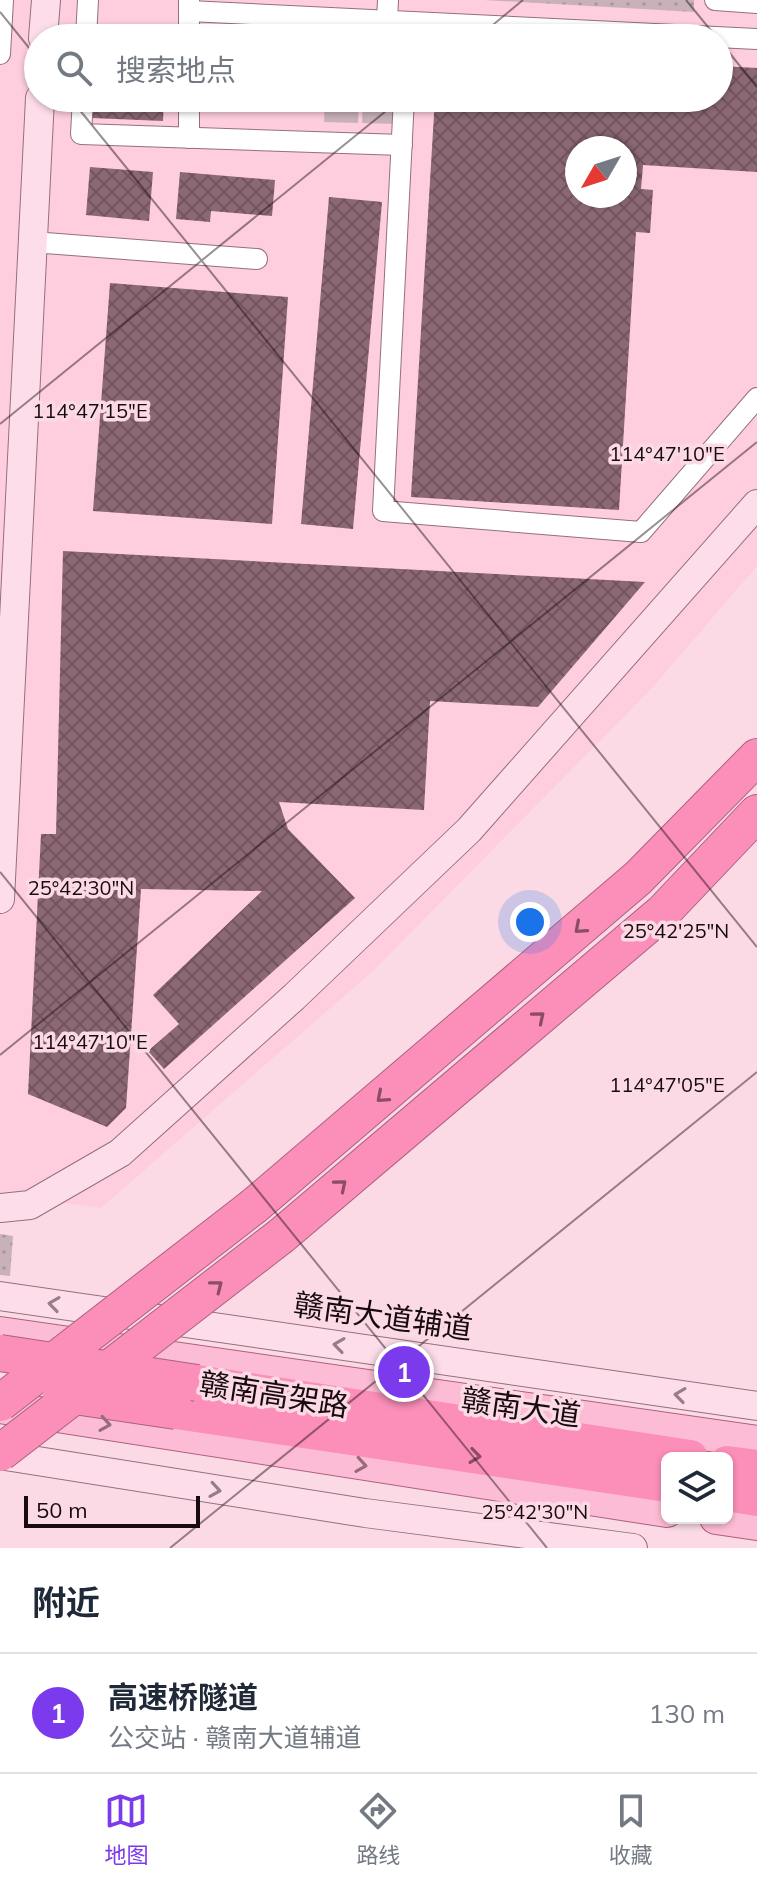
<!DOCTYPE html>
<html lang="zh">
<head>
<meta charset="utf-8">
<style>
	body { margin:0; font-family:Mulish,"Noto Sans SC",sans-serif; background:#f6f6f7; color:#1f2937 }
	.controls { position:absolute; right:24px; bottom:24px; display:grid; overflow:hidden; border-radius:12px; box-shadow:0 2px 6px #0004 }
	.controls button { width:72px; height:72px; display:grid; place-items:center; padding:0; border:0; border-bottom:2px solid #e0e1e3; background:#fff; color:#1f2937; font:40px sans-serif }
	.compass { position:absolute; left:565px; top:136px; width:72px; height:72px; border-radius:50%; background:#fff; box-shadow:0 2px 6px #0004; rotate:231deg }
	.scale { position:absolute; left:24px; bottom:20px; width:176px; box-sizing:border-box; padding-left:8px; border:4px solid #180b10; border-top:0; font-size:22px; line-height:28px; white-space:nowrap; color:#180b10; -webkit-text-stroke:6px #fbdae5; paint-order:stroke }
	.you { position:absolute; left:530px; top:922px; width:28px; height:28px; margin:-20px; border:6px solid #fff; border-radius:50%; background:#1a73e8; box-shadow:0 0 0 12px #1a73e833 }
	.badge { display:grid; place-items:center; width:52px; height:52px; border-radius:50%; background:#7c3aed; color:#fff; font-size:26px; font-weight:700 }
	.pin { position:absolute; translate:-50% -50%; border:4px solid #fff; box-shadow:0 2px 8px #0006 }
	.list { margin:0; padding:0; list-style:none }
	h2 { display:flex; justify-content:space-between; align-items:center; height:104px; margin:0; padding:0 32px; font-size:34px }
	h2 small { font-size:26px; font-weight:400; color:#747a83 }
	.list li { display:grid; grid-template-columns:52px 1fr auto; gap:24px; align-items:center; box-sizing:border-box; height:120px; padding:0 32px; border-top:2px solid #e0e1e3 }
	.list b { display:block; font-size:30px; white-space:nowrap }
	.list p { margin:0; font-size:26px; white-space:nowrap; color:#747a83 }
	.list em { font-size:26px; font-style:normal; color:#747a83 }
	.icon { flex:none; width:44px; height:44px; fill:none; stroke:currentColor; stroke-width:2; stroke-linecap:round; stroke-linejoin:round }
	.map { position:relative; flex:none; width:757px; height:1548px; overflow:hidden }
	.search { position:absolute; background:#fff; box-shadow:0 2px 6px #0004; left:24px; right:24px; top:24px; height:88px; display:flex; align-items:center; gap:20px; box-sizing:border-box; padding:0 28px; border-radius:44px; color:#747a83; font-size:30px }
	.sheet { height:224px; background:#fff }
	nav { display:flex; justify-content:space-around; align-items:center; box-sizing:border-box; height:112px; border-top:2px solid #e0e1e3; background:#fff; font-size:22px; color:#747a83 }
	nav a { display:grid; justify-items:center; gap:4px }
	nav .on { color:#7c3aed }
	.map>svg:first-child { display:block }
</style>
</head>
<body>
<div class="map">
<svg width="757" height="1548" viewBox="0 0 757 1548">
	<defs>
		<pattern id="grass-dots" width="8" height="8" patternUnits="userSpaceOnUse" patternTransform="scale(2)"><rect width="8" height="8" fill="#c9b1b9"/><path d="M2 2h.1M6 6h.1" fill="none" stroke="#ac979e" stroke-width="1.8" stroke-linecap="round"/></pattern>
		<pattern id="building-cross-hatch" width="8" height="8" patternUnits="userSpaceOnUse" patternTransform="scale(2)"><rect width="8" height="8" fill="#8b6874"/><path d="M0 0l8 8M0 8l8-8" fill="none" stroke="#71545e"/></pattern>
	</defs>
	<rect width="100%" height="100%" fill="#fbdae5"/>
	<path fill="#fecede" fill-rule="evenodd" d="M0,0H757V566L653,687L374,970L101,1208L0,1194ZM38,38H719V98H38ZM577,148H625V196H577Z"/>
	<g fill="url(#grass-dots)">
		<polygon points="484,0 694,0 694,12"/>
		<polygon points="0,1234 13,1236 10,1276 0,1275"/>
	</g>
	<g fill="#c9b1b9">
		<polygon points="216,98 309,98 309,106 216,101"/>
		<polygon points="325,98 359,98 358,123 324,122"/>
		<polygon points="363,98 397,98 396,124 362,123"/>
	</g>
	<g fill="url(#building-cross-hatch)" fill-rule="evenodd">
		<path d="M719,66L757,68V172L643,165L641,189L653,190L650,233L636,232L619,510L411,497L435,98H719ZM577,148H625V196H577Z"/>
		<polygon points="93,98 164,98 163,121 92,118"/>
		<polygon points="90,167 153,172 149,221 86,215"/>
		<polygon points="180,172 275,180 272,216 211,211 210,222 176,219"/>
		<polygon points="329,197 382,202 353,529 301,524"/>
		<polygon points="110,283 288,297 272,524 93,511"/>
		<polygon points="63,551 645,582 538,707 430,701 424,810 279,802 288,829 355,898 164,1069 148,1051 179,1024 153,995 262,891 141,889 126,1108 107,1127 28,1094 41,834 56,834"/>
	</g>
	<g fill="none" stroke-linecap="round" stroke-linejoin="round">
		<g stroke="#94707c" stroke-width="22">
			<g id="street">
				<polyline points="715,0 757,3"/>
				<polyline points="189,11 757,39"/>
				<polyline points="387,21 388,0"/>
				<polyline points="86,38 88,0"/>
				<polyline points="189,38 189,0"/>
				<polyline points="0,54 3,0"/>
				<polyline points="83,98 81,134 402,145"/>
				<polyline points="404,98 383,511 641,532 757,398"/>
				<polyline points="189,138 189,98"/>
				<polyline points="32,242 257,259"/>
			</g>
		</g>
		<g stroke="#94707c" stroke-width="30">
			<g id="secondary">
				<polyline points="43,38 46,0"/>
				<polyline points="0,899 40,98"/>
				<polyline points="0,1208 30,1205 120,1153 294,997 469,830 757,504"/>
				<polyline points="0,1296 757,1406"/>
				<polyline points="0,1455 365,1513 633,1548"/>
			</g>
		</g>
		<g stroke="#ac617e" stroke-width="34">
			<g id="primary">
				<polyline points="0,1333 757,1442"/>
				<polyline points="0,1407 667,1511"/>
				<polyline points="716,1518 757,1524"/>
			</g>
		</g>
		<g stroke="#ac617e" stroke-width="38">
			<g id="highway">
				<polyline points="254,1206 638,878 757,757"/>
				<polyline points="281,1236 663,912 757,813"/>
				<polyline points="197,1383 690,1458"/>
				<polyline points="176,1411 667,1484"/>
				<polyline points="727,1464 757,1468"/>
				<polyline points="727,1493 757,1498"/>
			</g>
		</g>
		<use href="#street" stroke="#fff" stroke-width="20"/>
		<use href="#secondary" stroke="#feddea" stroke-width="28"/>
		<use href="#primary" stroke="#fdbcd5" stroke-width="32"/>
		<use href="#highway" stroke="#fb8fb9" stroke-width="36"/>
		<g stroke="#ac617e" stroke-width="38" stroke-linecap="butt">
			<g id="highway-bridge">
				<polyline points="0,1353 197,1383"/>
				<polyline points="61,1394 176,1411"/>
				<polyline points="0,1403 254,1206"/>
				<polyline points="0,1453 281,1236"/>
			</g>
		</g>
		<use href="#highway-bridge" stroke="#fb8fb9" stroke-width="36"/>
	</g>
	<defs><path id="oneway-chevron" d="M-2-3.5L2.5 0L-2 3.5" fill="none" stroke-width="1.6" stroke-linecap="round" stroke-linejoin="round" transform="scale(2)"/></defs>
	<g stroke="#8a4d64">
		<use href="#oneway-chevron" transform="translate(580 928) rotate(139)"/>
		<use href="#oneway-chevron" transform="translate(539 1017) rotate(-40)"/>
		<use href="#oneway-chevron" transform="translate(382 1097) rotate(139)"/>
		<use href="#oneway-chevron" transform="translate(341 1185) rotate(-40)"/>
		<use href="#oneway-chevron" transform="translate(217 1286) rotate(-38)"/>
		<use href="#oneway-chevron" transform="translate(475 1456) rotate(8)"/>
	</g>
	<g stroke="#967e88">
		<use href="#oneway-chevron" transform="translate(54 1304) rotate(-172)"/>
		<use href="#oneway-chevron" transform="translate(339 1345) rotate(-172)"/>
		<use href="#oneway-chevron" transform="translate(680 1395) rotate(-172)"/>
		<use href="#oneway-chevron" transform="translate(215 1490) rotate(9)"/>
	</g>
	<g stroke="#966c7c">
		<use href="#oneway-chevron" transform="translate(105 1424) rotate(9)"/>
		<use href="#oneway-chevron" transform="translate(361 1465) rotate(9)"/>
	</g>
	<path fill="none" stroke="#180b10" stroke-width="2" stroke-opacity="0.45" d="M686,0L717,38M0,12L38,59M477,38L523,0M719,40L757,87M70,98L757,947M0,424L402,98M0,872L547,1548M0,1055L757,442M170,1548L757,1072"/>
	<g text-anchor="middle" stroke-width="7" stroke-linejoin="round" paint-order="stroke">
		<g font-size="30" fill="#180b10" stroke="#fbdae5">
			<text transform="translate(383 1317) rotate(8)" y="10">赣南大道辅道</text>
			<text transform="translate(274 1395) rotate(9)" y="10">赣南高架路</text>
			<text transform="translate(521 1408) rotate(8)" y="10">赣南大道</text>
		</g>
	</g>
	<g font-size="20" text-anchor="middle" fill="#180b10" stroke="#fbdae5" stroke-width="7" stroke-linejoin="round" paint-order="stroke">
		<text x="90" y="418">114°47'15"E</text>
		<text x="667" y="461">114°47'10"E</text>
		<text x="81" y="895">25°42'30"N</text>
		<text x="676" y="938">25°42'25"N</text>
		<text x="90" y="1049">114°47'10"E</text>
		<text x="667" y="1092">114°47'05"E</text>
		<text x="535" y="1519">25°42'30"N</text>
	</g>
</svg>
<div class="controls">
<button><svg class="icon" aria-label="layers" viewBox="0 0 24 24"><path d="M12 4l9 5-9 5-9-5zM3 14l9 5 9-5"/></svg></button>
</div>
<svg class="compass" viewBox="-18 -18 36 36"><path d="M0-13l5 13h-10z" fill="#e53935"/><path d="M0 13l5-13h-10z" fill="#747a83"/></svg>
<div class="scale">50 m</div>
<div class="you"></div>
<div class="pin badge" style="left:404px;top:1372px">1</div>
<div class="search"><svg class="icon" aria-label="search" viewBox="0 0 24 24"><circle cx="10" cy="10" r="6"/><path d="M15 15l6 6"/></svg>搜索地点</div>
</div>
<section class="sheet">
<h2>附近<small></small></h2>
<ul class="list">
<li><span class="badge">1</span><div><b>高速桥隧道</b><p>公交站 · 赣南大道辅道</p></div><em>130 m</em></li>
</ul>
</section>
<nav>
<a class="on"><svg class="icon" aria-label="map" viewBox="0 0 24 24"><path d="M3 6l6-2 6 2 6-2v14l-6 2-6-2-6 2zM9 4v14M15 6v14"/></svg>地图</a>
<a><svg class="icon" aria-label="directions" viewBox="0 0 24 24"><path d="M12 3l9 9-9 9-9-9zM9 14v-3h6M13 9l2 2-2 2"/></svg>路线</a>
<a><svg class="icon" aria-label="saved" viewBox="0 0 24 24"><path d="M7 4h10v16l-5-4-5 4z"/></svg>收藏</a>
</nav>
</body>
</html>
